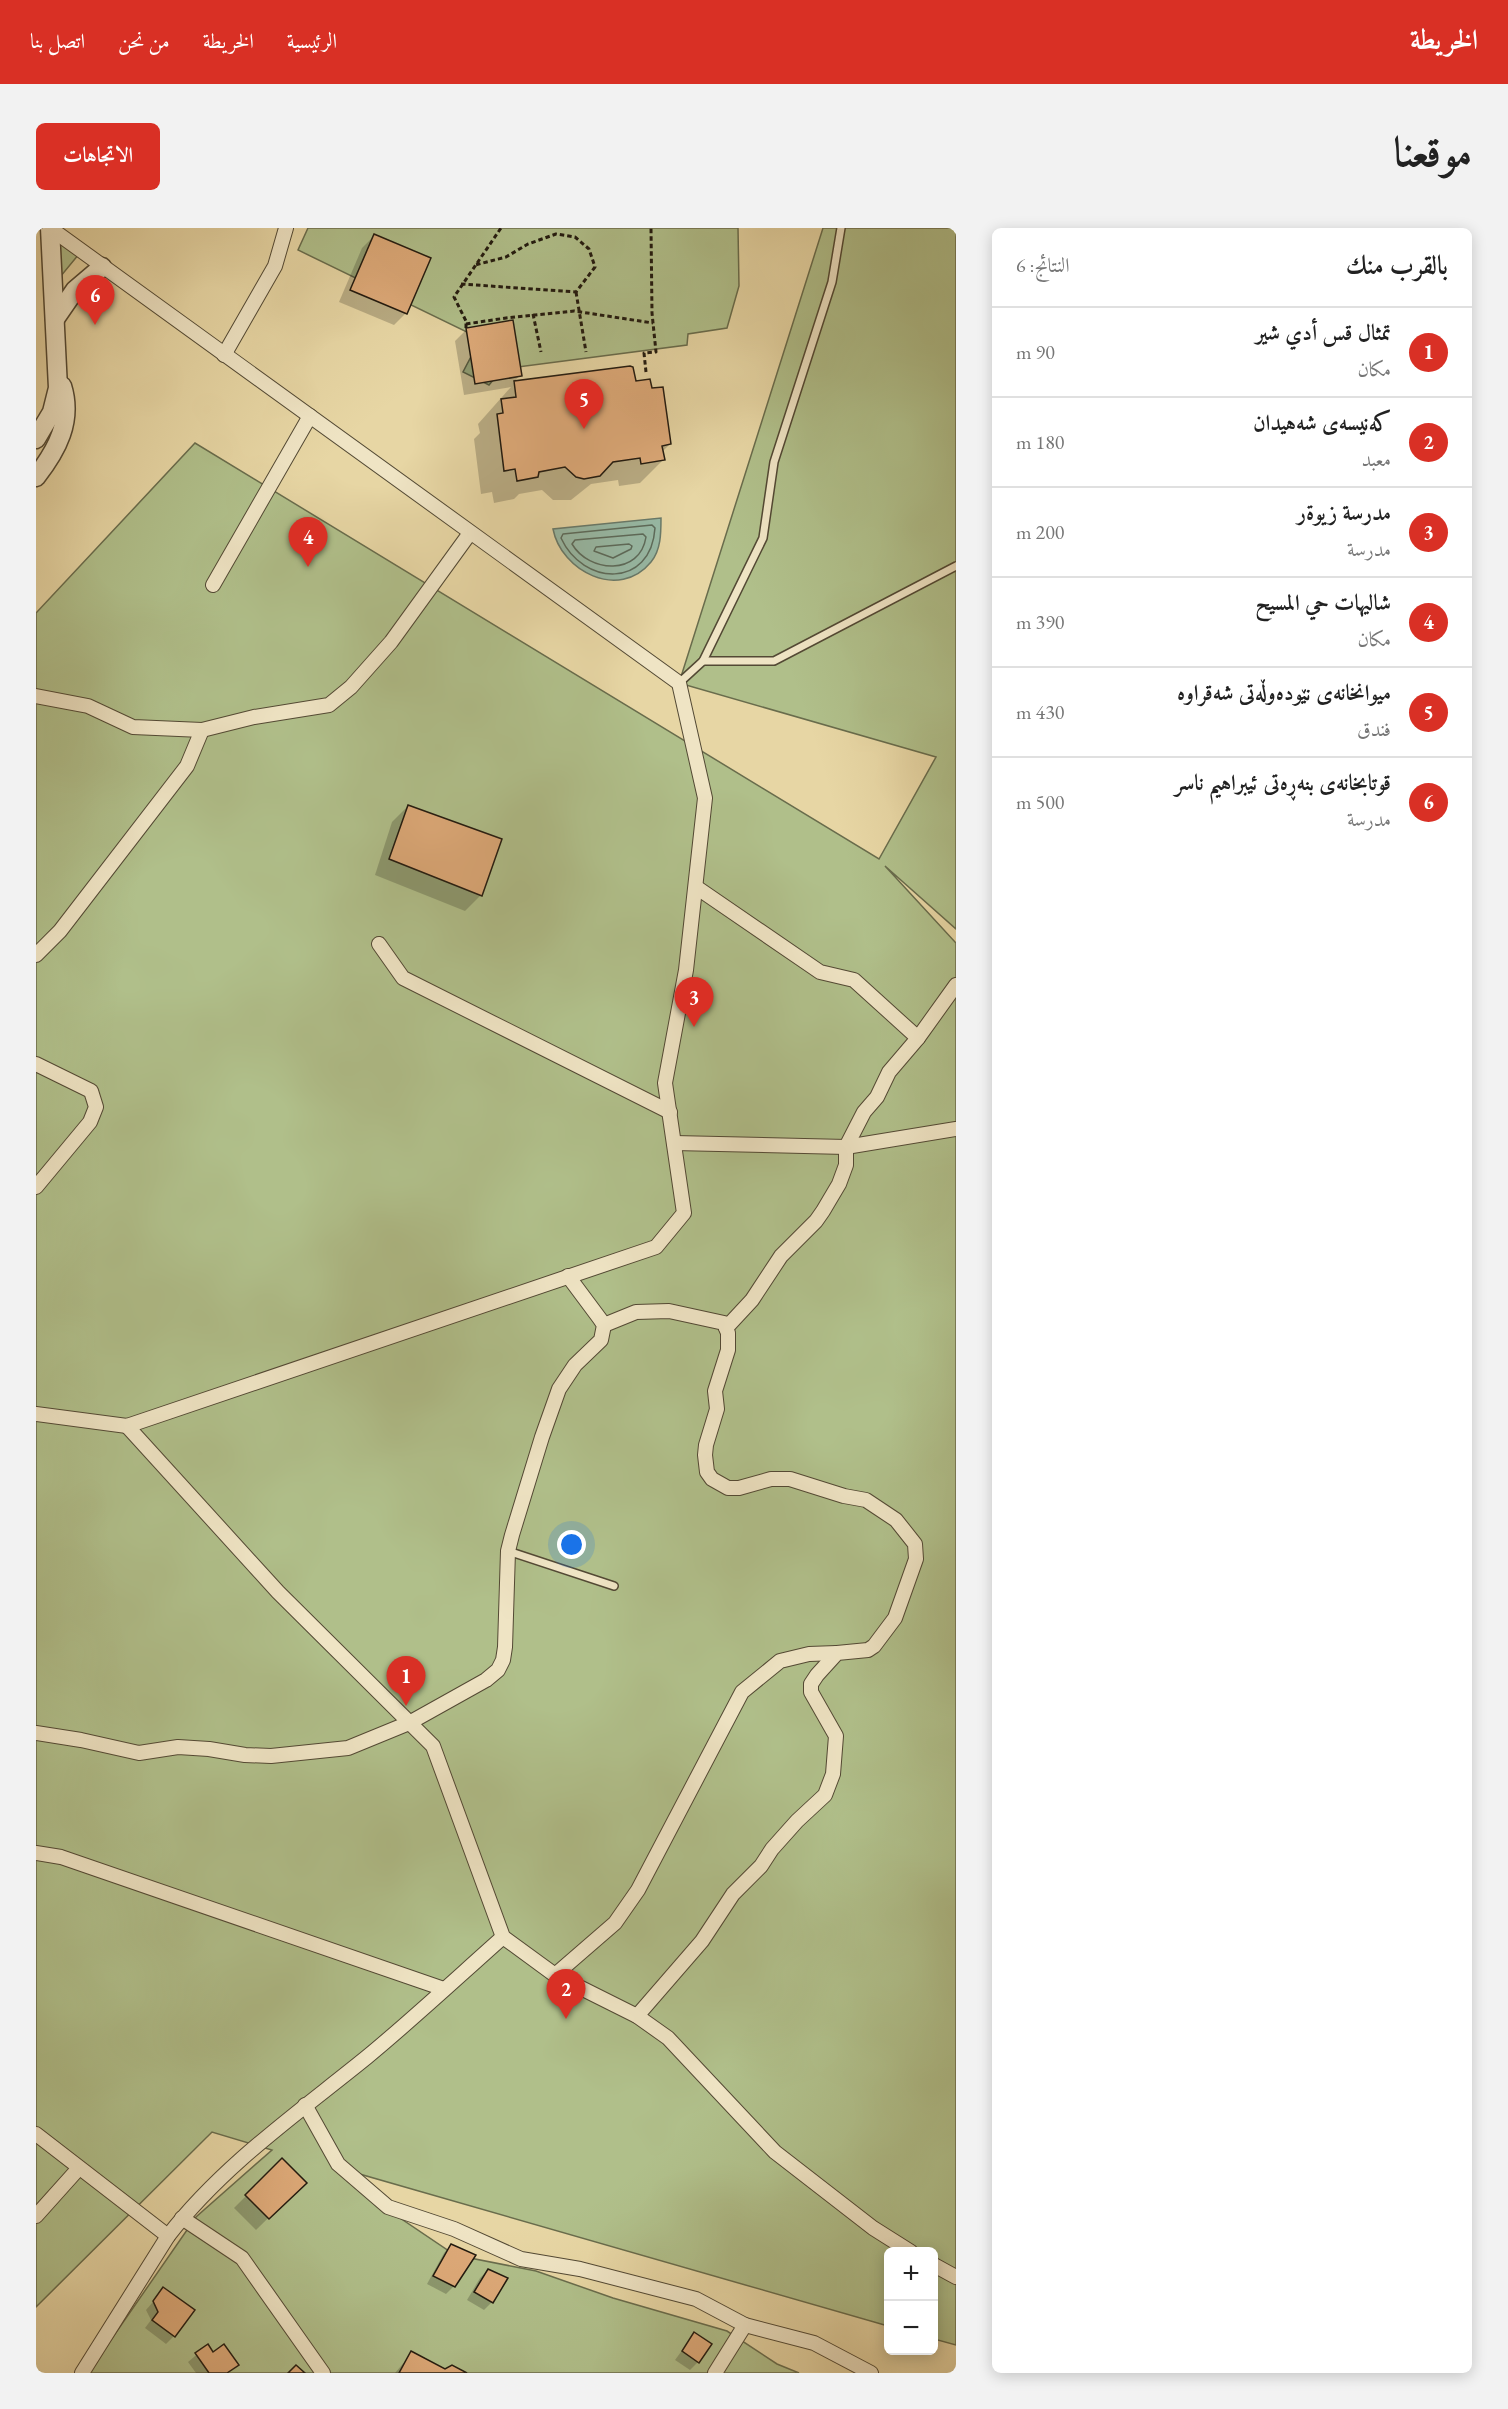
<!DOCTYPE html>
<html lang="ar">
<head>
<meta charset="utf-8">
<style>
	body { margin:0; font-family:"EB Garamond",Amiri,serif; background:#f2f2f2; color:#222; direction:rtl }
	.controls { position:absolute; right:18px; bottom:18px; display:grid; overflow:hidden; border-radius:9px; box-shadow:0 3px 15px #0003 }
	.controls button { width:54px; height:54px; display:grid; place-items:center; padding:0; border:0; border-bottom:2px solid #e0e0e0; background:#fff; color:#222; font:30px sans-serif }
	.you { position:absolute; left:536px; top:1317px; width:21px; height:21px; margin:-15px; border:4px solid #fff; border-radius:50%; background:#1a73e8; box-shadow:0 0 0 9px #1a73e833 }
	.badge { display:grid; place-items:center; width:39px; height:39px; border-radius:50%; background:#d93025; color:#fff; font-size:20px; font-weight:700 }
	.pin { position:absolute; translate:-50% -50px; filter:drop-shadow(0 2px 3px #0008) }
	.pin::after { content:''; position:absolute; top:32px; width:21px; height:18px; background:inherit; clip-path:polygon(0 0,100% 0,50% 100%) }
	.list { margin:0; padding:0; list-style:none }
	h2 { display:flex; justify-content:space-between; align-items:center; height:78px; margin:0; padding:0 24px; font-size:26px }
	h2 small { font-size:20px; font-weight:400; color:#767676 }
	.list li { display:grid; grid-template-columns:39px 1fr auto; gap:18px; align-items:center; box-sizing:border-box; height:90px; padding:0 24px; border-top:2px solid #e0e0e0 }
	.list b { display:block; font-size:22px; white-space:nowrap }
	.list p { margin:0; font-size:20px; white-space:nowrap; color:#767676 }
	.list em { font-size:20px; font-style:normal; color:#767676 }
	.map { position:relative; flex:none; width:920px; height:2145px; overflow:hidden; direction:ltr; border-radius:9px }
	header { display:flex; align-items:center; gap:36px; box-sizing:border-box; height:84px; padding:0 30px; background:#d93025; color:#fff }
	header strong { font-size:28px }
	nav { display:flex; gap:33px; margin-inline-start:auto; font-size:21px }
	.intro { display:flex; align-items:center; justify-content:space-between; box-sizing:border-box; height:144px; padding:0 36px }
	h1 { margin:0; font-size:42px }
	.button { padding:15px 27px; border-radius:9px; background:#d93025; color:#fff; font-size:21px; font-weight:700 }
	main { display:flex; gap:36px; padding:0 36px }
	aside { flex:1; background:#fff; border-radius:9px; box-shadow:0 3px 15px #0003 }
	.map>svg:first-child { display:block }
</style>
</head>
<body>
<header>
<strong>الخريطة</strong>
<nav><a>الرئيسية</a><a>الخريطة</a><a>من نحن</a><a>اتصل بنا</a></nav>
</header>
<div class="intro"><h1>موقعنا</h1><a class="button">الاتجاهات</a></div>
<main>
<aside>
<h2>بالقرب منك<small>النتائج: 6</small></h2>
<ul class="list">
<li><span class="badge">1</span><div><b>تمثال قس أدي شير</b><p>مكان</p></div><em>90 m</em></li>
<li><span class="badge">2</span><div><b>کەنیسەی شەهیدان</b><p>معبد</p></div><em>180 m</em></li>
<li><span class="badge">3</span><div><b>مدرسة زيوةر</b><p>مدرسة</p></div><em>200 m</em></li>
<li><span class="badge">4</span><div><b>شاليهات حي المسيح</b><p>مكان</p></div><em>390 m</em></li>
<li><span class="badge">5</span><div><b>میوانخانەی نێودەوڵەتی شەقراوە</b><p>فندق</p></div><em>430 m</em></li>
<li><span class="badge">6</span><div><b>قوتابخانەی بنەڕەتی ئیبراهیم ناسر</b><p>مدرسة</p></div><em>500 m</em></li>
</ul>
</aside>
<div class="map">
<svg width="920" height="2145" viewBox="0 0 920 2145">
	<rect width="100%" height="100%" fill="#e7d6a4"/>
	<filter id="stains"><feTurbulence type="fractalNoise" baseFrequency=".00333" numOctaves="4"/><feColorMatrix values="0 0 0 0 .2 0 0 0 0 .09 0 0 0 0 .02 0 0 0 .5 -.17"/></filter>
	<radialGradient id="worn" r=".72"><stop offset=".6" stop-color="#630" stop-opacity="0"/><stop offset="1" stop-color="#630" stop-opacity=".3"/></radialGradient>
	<g fill="#b0bf8a" stroke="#696c4c" stroke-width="1.5">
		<polygon points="272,0 702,0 703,58 691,100 652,106 651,117 466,141 453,157 427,144 439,121 431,104 262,22"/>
		<polygon points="787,0 920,0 920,701 849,638 920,715 920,2117 898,2111 898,2024 852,2024 852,2098 306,1941 324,1963 419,2027 500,2043 577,2070 691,2103 741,2136 763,2145 52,2145 160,1989 236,1922 176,1904 0,2079 0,385 159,215 843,631 900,529 643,455"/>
		<polygon points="24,10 43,26 20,54"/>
	</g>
	<path fill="#97b9a5" stroke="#687969" stroke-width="1.5" d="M625,290C625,305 625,322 615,334C583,373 525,343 517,301Z"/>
	<g fill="#0003">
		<polygon points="338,8 370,85 358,97 303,74 326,20"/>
		<polygon points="431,101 484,147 477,155 596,141 598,155 634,216 626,224 627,232 604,255 583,258 582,252 555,256 535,272 517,272 506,262 483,266 478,271 458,275 456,264 445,266 438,211 444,205 442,196 475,159 428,167 419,113"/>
		<polygon points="372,578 445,667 429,683 339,647 356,594"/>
		<polygon points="246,1932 268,1955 220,2002 198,1980"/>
		<polygon points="415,2017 418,2058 410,2066 391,2056 408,2025"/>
		<polygon points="452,2042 456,2074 448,2082 431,2072 444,2050"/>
		<polygon points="128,2061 138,2108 130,2116 109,2100 115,2092 110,2082"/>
		<polygon points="658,2106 662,2134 654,2142 639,2132"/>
		<polygon points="171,2118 177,2126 201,2137 192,2145 160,2145 152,2134"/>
		<polygon points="376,2125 409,2143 427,2145 359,2145"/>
	</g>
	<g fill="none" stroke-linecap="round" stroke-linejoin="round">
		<g stroke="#5c6a5a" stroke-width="1.5">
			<path d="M616,297L619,300C615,361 547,358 525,310L527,306Z"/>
			<path d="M607,306L610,309C604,348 553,345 536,316L539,312Z"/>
			<polygon points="593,316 596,318 595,321 577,330 558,323 560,319"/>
		</g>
	</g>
	<g fill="#dda978" stroke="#221a0f" stroke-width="1.5">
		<polygon points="338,6 395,30 371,86 314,62"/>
		<polygon points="477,92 486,148 439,156 430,100"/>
		<polygon points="594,138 597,139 600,153 614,151 616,160 627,159 635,216 626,218 629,232 605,236 604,230 577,234 564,248 548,251 540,249 529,239 503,244 502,249 481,253 479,241 468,243 461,186 467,185 465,171 480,169 478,153"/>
		<polygon points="372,577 466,611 446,668 353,631"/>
		<polygon points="246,1930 271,1955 233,1991 209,1967"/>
		<polygon points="415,2016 440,2027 419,2059 397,2048"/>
		<polygon points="452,2041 472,2050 457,2075 438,2064"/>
		<polygon points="127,2059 159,2082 139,2109 116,2092 122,2084 117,2073"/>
		<polygon points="658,2104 676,2116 663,2135 646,2123"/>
		<polygon points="172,2116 177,2124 188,2116 203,2137 191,2145 173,2145 159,2125"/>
		<polygon points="375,2123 409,2141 416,2137 431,2145 363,2145"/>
		<polygon points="260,2137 269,2145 252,2145"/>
	</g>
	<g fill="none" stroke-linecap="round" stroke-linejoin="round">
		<g stroke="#534934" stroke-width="10">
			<g id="service">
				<polyline points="667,433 738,433 920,338"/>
				<polyline points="643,455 667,433 727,310 738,234 796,54 805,0"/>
				<polyline points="472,1323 578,1358"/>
			</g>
		</g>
		<g stroke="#534934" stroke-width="16">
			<g id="minor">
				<polyline points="188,127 239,38 250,0"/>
				<polyline points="177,357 274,188"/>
				<polyline points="0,468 52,478 97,499 166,502 218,489 293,477 315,459 355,414 434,305"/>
				<polyline points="660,659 784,744 818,752 882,810"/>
				<polyline points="343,716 367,750 634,884"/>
				<polyline points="0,727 24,703 151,538 166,502"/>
				<polyline points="0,836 55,863 60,879 54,894 0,959"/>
				<polyline points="638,915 810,919 920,901"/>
				<polyline points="568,1097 600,1084 633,1083 688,1095 692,1105 692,1122 679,1163 681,1181 670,1217 669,1227 671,1244 676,1251 692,1260 703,1260 735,1251 754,1251 808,1268 830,1272 860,1292 879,1316 880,1331 859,1390 838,1418 832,1422 801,1425 781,1447 775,1456 775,1464 800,1508 797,1546 789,1567 761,1593 736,1621 725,1638 697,1666 666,1713 601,1788"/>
				<polyline points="690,1100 716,1072 745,1028 780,993 787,983 803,956 810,937 810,919 828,884 841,869 853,844 882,810 920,757"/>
				<polyline points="0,1186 91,1198 620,1019 648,985 629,855 650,742 669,570 643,455 14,0"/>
				<polyline points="91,1198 242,1364 397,1518 467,1709 519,1747 601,1788 632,1810 739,1924 837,2000 875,2024"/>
				<polyline points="0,1505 45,1512 103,1525 142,1519 173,1521 209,1527 235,1528 312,1520 373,1495 450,1452 462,1442 467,1432 469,1419 472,1323 476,1307 506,1209 523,1161 539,1137 565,1112 568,1097 564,1091 532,1048"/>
				<polyline points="0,1625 25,1629 408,1761"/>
				<polyline points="519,1747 579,1695 602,1662 706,1464 744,1433 773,1426 801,1425"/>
				<polyline points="269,1877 302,1936 352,1979 418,2001 485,2031 544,2041 660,2071 709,2097 778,2115 835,2145"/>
				<polyline points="0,1906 132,2008"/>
				<polyline points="0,1988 43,1940"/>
				<polyline points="146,1990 206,2030 287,2145"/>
				<polyline points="898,2037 920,2049"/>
				<path d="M46,2145L132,2008C187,1937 262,1885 331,1829C377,1791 422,1749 467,1709"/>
				<polyline points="679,2145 709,2097"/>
			</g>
		</g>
		<g stroke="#534934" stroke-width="21">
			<g id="tertiary">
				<polyline points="19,91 39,62 66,39"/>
				<polyline points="0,211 16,184 22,160 14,0"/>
				<path d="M0,249C21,222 37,193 26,158"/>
			</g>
		</g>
		<g stroke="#221a0f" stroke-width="3" stroke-dasharray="4.5 3" stroke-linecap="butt">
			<polyline points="425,56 540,64 559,39 553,21 539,9 520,6 492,16 470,29 439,37"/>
			<polyline points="540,64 550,124"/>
			<polyline points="497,86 505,124"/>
			<polyline points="430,96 470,90 538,83 617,95"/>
			<polyline points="430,100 430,93 418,69 465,0"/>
			<polyline points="610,144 608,125 620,124 616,85 615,0"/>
		</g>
		<use href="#service" stroke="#efe4c4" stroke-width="7"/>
		<use href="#minor" stroke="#efe4c4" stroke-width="14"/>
		<use href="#tertiary" stroke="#efe4c4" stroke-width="18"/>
	</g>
	<rect width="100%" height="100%" filter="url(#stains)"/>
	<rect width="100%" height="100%" fill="url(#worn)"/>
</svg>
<div class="controls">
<button>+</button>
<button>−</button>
</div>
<div class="you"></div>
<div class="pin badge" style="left:370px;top:1478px">1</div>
<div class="pin badge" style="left:530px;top:1791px">2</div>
<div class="pin badge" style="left:658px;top:799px">3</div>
<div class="pin badge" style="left:272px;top:339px">4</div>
<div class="pin badge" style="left:548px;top:201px">5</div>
<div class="pin badge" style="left:59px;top:97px">6</div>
</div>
</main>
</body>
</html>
